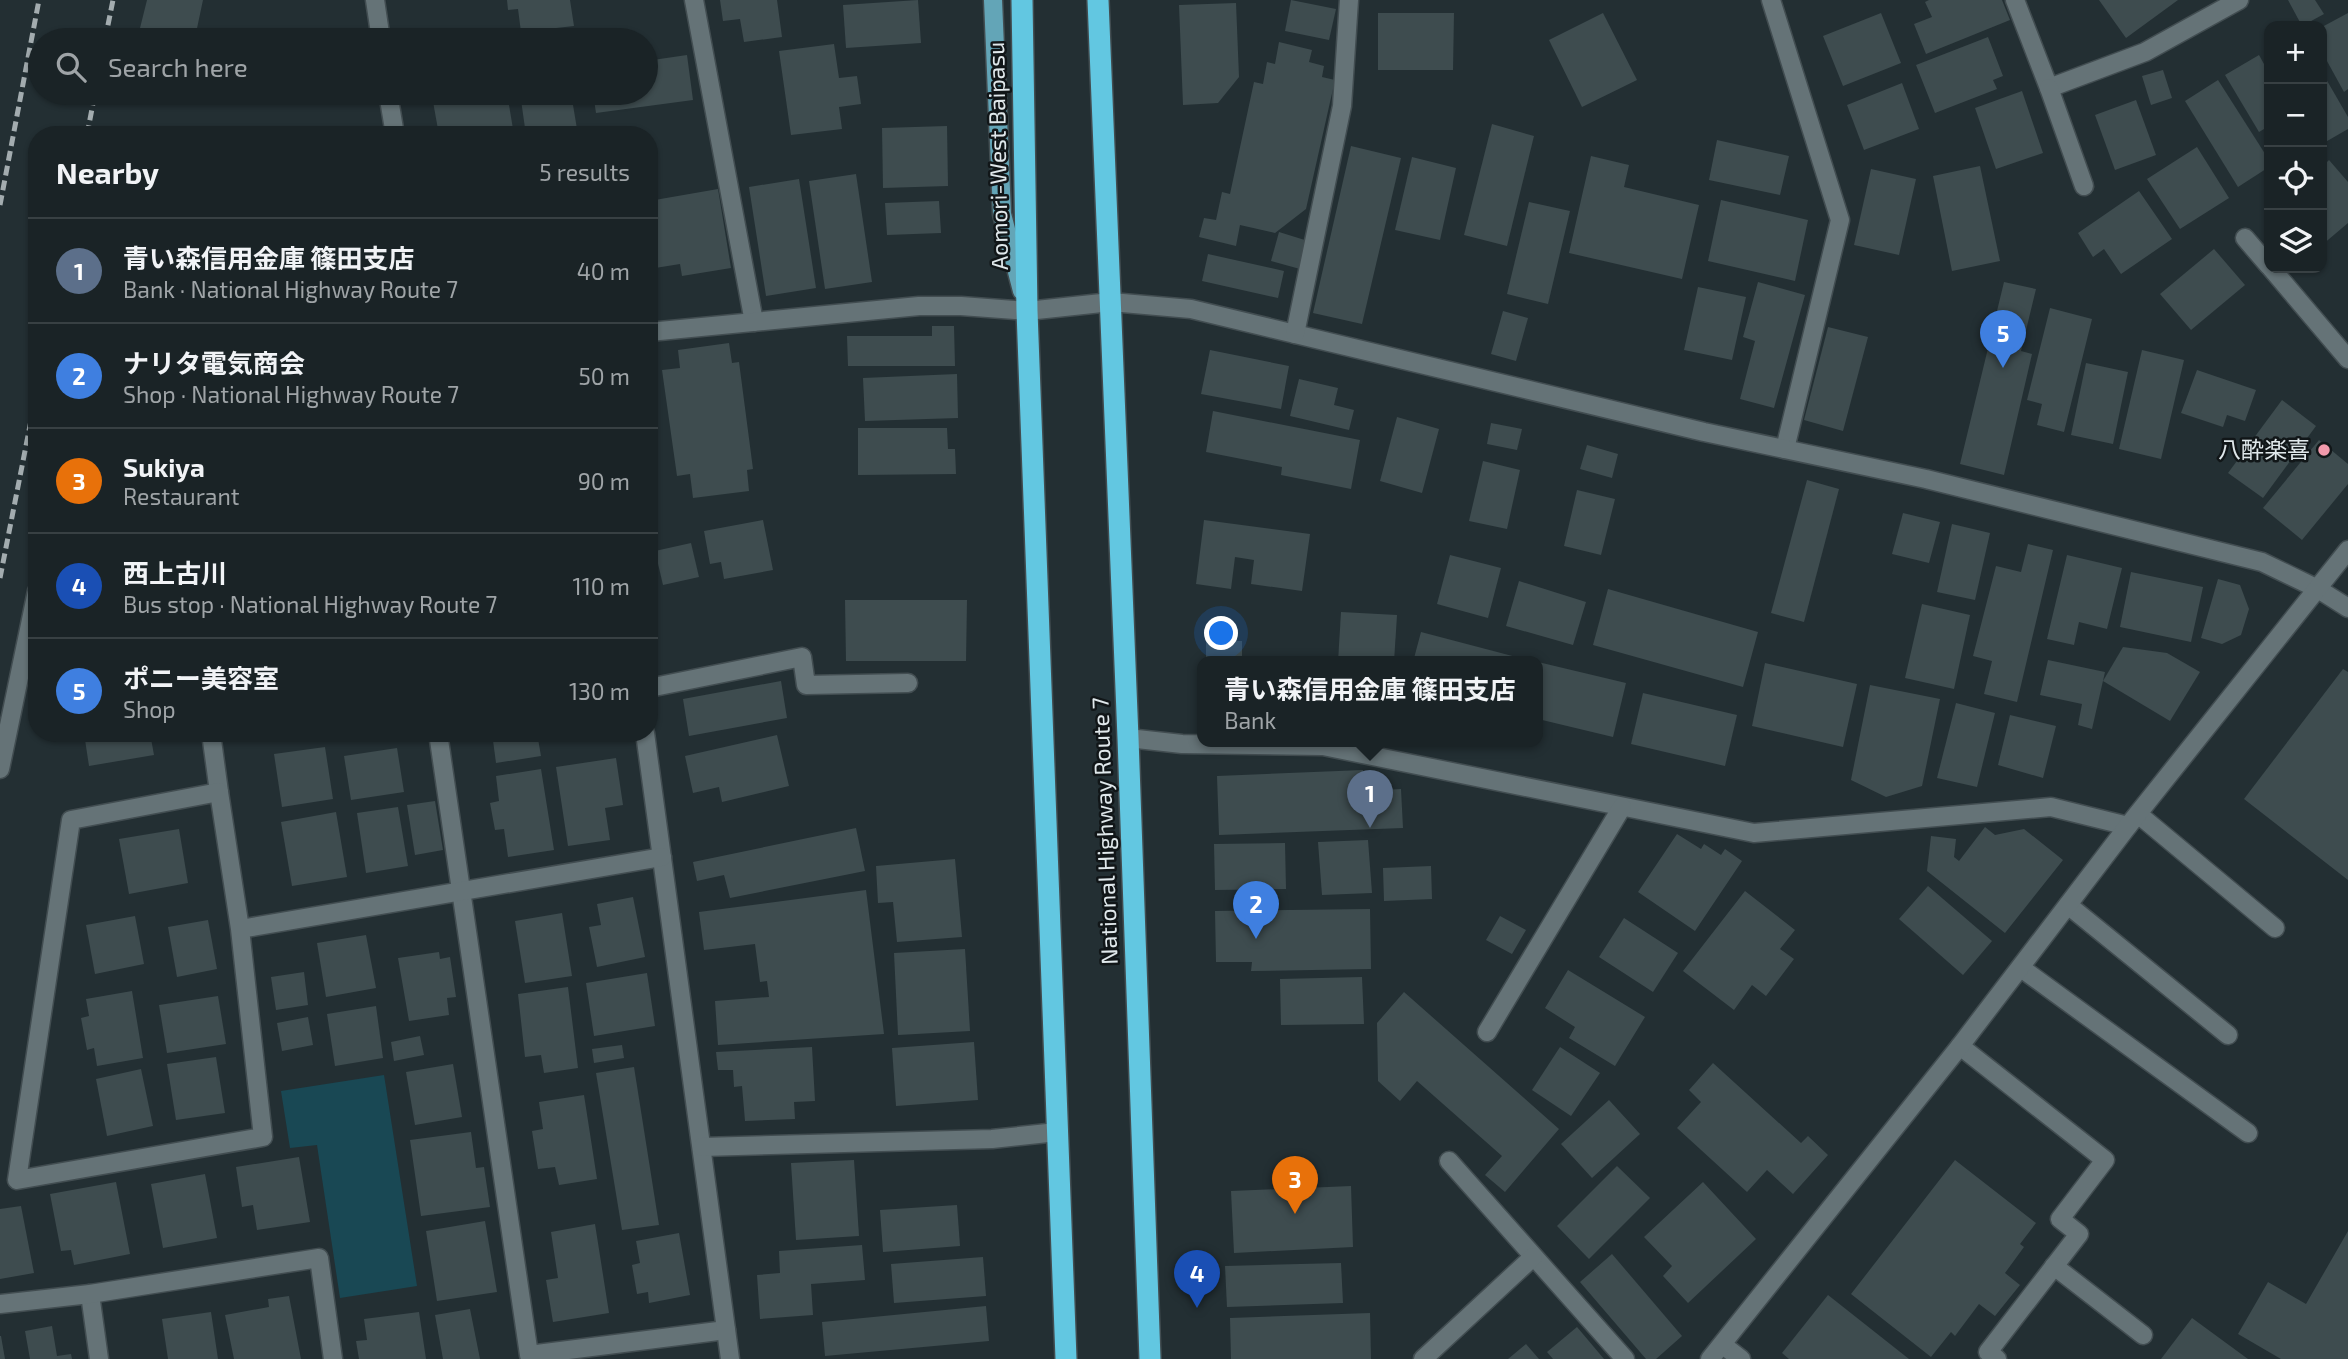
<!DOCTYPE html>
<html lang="en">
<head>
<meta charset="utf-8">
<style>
	body { margin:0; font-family:"Exo 2","Noto Sans JP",sans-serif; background:#272f32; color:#f1f3f6 }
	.controls { position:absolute; right:21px; top:21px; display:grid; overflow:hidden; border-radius:14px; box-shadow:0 2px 5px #0004 }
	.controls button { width:63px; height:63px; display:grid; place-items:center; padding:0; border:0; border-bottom:2px solid #384043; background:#1a2326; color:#f1f3f6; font:35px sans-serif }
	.you { position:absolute; left:1222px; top:634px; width:24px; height:24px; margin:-18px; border:5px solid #fff; border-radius:50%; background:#1a73e8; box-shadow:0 0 0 10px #1a73e833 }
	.badge { display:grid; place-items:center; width:46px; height:46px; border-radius:50%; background:#8bbbb9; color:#fff; font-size:23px; font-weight:700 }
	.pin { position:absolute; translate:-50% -58px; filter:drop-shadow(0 2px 4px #0008) }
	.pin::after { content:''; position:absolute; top:37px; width:24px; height:21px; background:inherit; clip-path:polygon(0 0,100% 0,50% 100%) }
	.popup { position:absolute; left:1197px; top:656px; width:346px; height:91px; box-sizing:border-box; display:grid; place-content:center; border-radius:14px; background:#1a2326; filter:drop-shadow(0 2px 5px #0005); font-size:23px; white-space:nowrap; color:#9fa4a7 }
	.popup b { font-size:26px; color:#f1f3f6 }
	.popup::after { content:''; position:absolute; left:50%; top:100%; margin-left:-14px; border:14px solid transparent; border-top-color:#1a2326 }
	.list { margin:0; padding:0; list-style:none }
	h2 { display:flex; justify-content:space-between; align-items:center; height:91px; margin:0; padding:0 28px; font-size:30px }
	h2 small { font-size:23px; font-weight:400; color:#9fa4a7 }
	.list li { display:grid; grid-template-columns:46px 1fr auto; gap:21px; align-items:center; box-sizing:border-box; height:105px; padding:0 28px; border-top:2px solid #384043 }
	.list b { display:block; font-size:26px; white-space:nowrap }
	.list p { margin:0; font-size:23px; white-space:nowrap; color:#9fa4a7 }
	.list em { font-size:23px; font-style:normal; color:#9fa4a7 }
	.icon { flex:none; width:38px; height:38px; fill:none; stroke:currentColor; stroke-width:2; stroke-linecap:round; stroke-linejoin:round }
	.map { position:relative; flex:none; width:2348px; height:1359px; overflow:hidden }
	.search { position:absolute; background:#1a2326; box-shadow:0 2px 5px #0004; left:28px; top:28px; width:630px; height:77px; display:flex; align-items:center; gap:18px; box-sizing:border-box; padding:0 24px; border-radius:38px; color:#9fa4a7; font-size:26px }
	.panel { position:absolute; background:#1a2326; box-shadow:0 2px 5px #0004; left:28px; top:126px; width:630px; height:616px; border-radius:28px }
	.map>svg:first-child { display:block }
</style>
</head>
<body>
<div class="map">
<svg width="2348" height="1359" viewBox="0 0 2348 1359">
	<rect width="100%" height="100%" fill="#232f33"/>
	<polygon fill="#194854" points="384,1075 417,1286 340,1298 317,1145 290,1148 281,1091"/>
	<g fill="#3e4c4f">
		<polygon points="147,0 203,0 196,33 190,32 188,40 137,40"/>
		<polygon points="507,0 570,0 574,26 521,32 518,9 508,10"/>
		<polygon points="720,0 777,0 782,37 744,42 740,19 723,21"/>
		<polygon points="918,0 921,43 846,48 843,5"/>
		<polygon points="1291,0 1336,9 1329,40 1285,31"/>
		<polygon points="1929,0 2002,0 2010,20 1926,54 1914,24 1932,17 1925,2"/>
		<polygon points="2099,0 2178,0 2126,38"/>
		<polygon points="2288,0 2315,0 2324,14 2302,26"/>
		<polygon points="1236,3 1239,77 1218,103 1183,105 1179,5"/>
		<polygon points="1378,13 1454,13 1453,70 1378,70"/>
		<polygon points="1603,13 1637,80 1582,107 1549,40"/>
		<polygon points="1881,13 1901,63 1843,86 1823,36"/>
		<polygon points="2348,13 2348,89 2344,92 2322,52 2322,27"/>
		<polygon points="573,32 575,40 529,40 528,39"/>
		<polygon points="1988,37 2003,76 1993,80 1997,89 1935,113 1916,65"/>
		<polygon points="1279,42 1312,50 1309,62 1324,66 1322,77 1335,80 1306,209 1275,233 1240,225 1236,246 1199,237 1204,218 1216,220 1222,192 1230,194 1254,82 1263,84 1267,62 1275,64"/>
		<polygon points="834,44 839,78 857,76 861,104 839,107 842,129 791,135 779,51"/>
		<polygon points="687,55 693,100 596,113 593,93 646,93 646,61"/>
		<polygon points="2259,55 2269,73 2269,126 2259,132 2225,75"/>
		<polygon points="2163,70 2172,98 2151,105 2142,76"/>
		<polygon points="2322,72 2348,117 2348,129 2322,144"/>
		<polygon points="2218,80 2269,160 2269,167 2238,187 2185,101"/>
		<polygon points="1902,83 1919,129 1864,150 1847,105"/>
		<polygon points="2022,91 2043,153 1996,169 1975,108"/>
		<polygon points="125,93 155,93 154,98 144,96 143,101 124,96"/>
		<polygon points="453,93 507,93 514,135 439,135 432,96"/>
		<polygon points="520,93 571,93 577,129 526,135"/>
		<polygon points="2136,100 2156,155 2115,170 2095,115"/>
		<polygon points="1492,124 1534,136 1507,246 1464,235"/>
		<polygon points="947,126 948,186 883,188 882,128"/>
		<polygon points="1717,140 1789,156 1780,195 1709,180"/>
		<polygon points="1351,146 1401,158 1362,324 1313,313"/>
		<polygon points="2197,147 2229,198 2180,229 2147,179"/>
		<polygon points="1591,156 1629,165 1624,187 1699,205 1682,279 1569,253"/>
		<polygon points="1412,157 1456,168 1440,240 1395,230"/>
		<polygon points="2329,160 2348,182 2348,223 2322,245 2322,167"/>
		<polygon points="1980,166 2000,261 1952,271 1933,176"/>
		<polygon points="1871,169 1916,179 1899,255 1854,245"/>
		<polygon points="856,174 872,282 825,289 809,181"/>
		<polygon points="799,179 816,288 766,296 749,187"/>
		<polygon points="718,189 731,268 682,276 680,264 649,269 649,201"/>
		<polygon points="2139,191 2172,239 2121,274 2104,249 2093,257 2078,233"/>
		<polygon points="1721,200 1808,220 1795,281 1708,261"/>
		<polygon points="939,201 941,233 887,235 885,203"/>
		<polygon points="1529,202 1570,211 1548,304 1507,294"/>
		<polygon points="1279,232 1308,241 1300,269 1271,261"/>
		<polygon points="2214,249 2245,285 2191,330 2160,294"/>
		<polygon points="1208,254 1284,271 1278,298 1202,281"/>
		<polygon points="1758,282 1805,295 1774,408 1740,399 1755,341 1743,337"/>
		<polygon points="2004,282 2036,289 2021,351 2032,354 2004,475 1960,464"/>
		<polygon points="1698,287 1746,297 1732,360 1684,350"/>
		<polygon points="2050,308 2092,319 2064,432 2037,425 2042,404 2027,400"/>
		<polygon points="1503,311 1528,318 1516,361 1491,354"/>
		<polygon points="932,326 954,326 955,366 848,366 847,336 932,336"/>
		<polygon points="1828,327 1868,337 1843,431 1804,420"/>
		<polygon points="729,343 732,363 739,362 753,469 747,470 749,491 693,498 690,474 677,476 662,370 680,368 678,350"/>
		<polygon points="1210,350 1289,366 1281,409 1201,394"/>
		<polygon points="2142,350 2184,360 2161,459 2119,449"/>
		<polygon points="2086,363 2128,372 2113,444 2071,435"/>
		<polygon points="2197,370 2256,390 2245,421 2227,415 2223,427 2181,413"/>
		<polygon points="957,374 958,418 865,421 863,378"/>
		<polygon points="1299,379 1338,388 1334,405 1354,410 1349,430 1290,416"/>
		<polygon points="2282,400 2316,426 2263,498 2228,473"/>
		<polygon points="1213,411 1360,440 1351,489 1281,475 1282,467 1206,452"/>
		<polygon points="1397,417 1439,429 1422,493 1380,481"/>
		<polygon points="1491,423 1522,429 1517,450 1487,444"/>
		<polygon points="858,428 947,428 948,449 955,449 956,474 858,475"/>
		<polygon points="2319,440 2348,464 2348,484 2302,540 2263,508"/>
		<polygon points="1587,445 1618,454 1612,478 1580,469"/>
		<polygon points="1483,461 1520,470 1507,529 1469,521"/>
		<polygon points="1807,480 1839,489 1804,622 1771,613"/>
		<polygon points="1577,490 1615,499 1601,555 1564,546"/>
		<polygon points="1903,513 1940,522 1929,563 1892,554"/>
		<polygon points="763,520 773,570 724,579 721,562 710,564 704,531"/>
		<polygon points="1204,520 1310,534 1302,591 1251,584 1254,560 1235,557 1231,589 1196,584"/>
		<polygon points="1952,524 1990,533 1975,600 1937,592"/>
		<polygon points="691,543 699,577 663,585 655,551"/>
		<polygon points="2028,544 2053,550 2017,702 1984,694 1992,661 1973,656 1996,566 2021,572"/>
		<polygon points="1450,555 1501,568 1488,618 1437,604"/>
		<polygon points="2067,555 2122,568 2107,629 2079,622 2074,645 2047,639"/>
		<polygon points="2131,572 2203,587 2191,642 2120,627"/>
		<polygon points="2218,579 2240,585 2249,609 2241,635 2222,644 2201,638"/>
		<polygon points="1519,581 1586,602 1573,645 1506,626"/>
		<polygon points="1608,589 1758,632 1743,687 1593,645"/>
		<polygon points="845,600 967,600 966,661 846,661"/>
		<polygon points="1922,604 1970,615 1954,689 1905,678"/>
		<polygon points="1341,612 1397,615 1394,662 1338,662"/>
		<polygon points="1421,632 1520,658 1519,662 1413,662"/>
		<rect x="1206" y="641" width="36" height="21"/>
		<polygon points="2123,647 2167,653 2200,672 2170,721 2103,681"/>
		<polygon points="2048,660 2105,672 2092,729 2078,725 2082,704 2040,695"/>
		<polygon points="1538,662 1626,683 1613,737 1538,719"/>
		<polygon points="1765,663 1857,684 1843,747 1752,726"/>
		<polygon points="2343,669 2348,672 2348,880 2244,799"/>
		<polygon points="781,681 787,718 689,736 683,699"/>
		<polygon points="1870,685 1940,699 1922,786 1886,797 1851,780"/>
		<polygon points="1643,693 1737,715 1725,766 1631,744"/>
		<polygon points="1956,703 1995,713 1977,787 1937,778"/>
		<polygon points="2010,715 2056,726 2043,778 1998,765"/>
		<polygon points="84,733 150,733 154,755 89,766"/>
		<polygon points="272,733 302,733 302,735 273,739"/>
		<polygon points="492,733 537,733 541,756 496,763"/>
		<polygon points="777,735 789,786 722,802 719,787 693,793 685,756"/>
		<polygon points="325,747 333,799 282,807 274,754"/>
		<polygon points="397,748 404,792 351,800 344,756"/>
		<polygon points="616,758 623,805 605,808 610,840 568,846 556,767"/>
		<polygon points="541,769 554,850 508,857 504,829 495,830 490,803 499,801 496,776"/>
		<polygon points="1363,770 1364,791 1401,789 1403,828 1219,835 1217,776"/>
		<polygon points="435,801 443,850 415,855 407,805"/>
		<polygon points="398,807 408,866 366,873 357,813"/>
		<polygon points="336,812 347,877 292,886 281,822"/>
		<polygon points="1985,827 1995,835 2024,829 2063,860 2005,933 1927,871 1931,836 1956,839 1954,857 1959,861"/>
		<polygon points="856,828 865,871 730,898 724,875 697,881 693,862"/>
		<polygon points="179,829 188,883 129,894 119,839"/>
		<polygon points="1677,834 1701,849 1704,844 1721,855 1725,849 1742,861 1695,931 1638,892"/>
		<polygon points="1368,840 1372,893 1322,895 1318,842"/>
		<polygon points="1285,843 1286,889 1215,890 1214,844"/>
		<polygon points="955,859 962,937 897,942 893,902 878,903 876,866"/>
		<polygon points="1431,866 1432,899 1384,901 1383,868"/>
		<polygon points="1928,886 1992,941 1963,975 1899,919"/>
		<polygon points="866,890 884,1034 718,1045 715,1001 769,997 767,981 760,982 755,944 704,950 699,912"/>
		<polygon points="1745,891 1795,930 1780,949 1794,959 1766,996 1752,985 1734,1010 1683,971"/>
		<polygon points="633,897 645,957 597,967 589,927 601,925 597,904"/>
		<polygon points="1370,909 1371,969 1251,971 1252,962 1216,962 1215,911"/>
		<polygon points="562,913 572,976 525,983 515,921"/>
		<polygon points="135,916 144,964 95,974 86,925"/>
		<polygon points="1500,916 1526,930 1512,954 1486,940"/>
		<polygon points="1624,918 1678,953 1653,992 1599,957"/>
		<polygon points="208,920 217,969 177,977 168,927"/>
		<polygon points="366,935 376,988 326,997 317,943"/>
		<polygon points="965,949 970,1031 898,1035 894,953"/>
		<polygon points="439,952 440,959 450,957 456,997 447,998 449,1015 409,1021 398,958"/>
		<polygon points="1568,970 1645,1017 1615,1066 1569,1038 1575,1027 1545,1008"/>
		<polygon points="304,972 308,1005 276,1010 271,977"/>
		<polygon points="647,973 655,1026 594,1036 586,983"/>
		<polygon points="1362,977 1364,1024 1281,1025 1280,979"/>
		<polygon points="568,987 578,1068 544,1073 541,1055 525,1057 518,994"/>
		<polygon points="132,991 143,1058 97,1066 94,1048 87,1050 81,1018 89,1016 86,999"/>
		<polygon points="1404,992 1559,1129 1505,1192 1485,1175 1502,1156 1417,1081 1400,1101 1378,1081 1377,1023"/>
		<polygon points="218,996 226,1044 167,1053 159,1005"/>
		<polygon points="376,1006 383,1058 335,1066 327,1014"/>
		<polygon points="308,1017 313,1045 282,1051 277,1023"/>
		<polygon points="420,1036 424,1055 394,1061 391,1042"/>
		<polygon points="974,1042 978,1100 896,1106 892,1048"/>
		<polygon points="622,1045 624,1058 594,1063 592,1049"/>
		<polygon points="812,1047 815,1101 794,1102 795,1119 745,1121 742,1086 734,1087 733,1070 718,1070 716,1052"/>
		<polygon points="1560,1047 1600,1073 1571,1116 1532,1090"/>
		<polygon points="216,1057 225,1113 176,1120 167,1064"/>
		<polygon points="1713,1063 1801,1143 1808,1136 1828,1155 1793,1194 1767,1170 1747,1192 1677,1128 1701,1102 1689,1090"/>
		<polygon points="453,1064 462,1117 415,1125 406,1072"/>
		<polygon points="634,1067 659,1225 622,1230 596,1073"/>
		<polygon points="141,1069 153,1126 107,1136 96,1079"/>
		<polygon points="584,1095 597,1179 559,1185 555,1167 538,1169 532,1131 543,1129 539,1102"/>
		<polygon points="1609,1100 1640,1134 1592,1178 1561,1144"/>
		<polygon points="471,1132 476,1168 484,1167 490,1207 421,1216 410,1140"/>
		<polygon points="299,1157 310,1222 257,1230 253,1205 242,1207 236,1167"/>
		<polygon points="854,1160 859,1236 796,1240 791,1163"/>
		<polygon points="1955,1160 2036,1223 2020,1244 2024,1247 2005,1273 2020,1285 1995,1316 1979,1304 1955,1336 1951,1332 1931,1357 1851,1294"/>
		<polygon points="1617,1166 1650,1198 1589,1259 1557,1226"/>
		<polygon points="205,1174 217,1238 163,1248 151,1184"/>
		<polygon points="116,1182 130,1254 74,1265 71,1250 61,1251 50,1194"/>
		<polygon points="1703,1182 1756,1239 1688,1303 1663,1276 1672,1266 1644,1237"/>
		<polygon points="1351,1186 1353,1247 1234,1253 1231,1191"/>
		<polygon points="957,1205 960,1246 883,1252 880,1210"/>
		<polygon points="21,1206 34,1273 0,1279 0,1209"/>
		<polygon points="485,1221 497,1292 437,1301 426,1231"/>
		<polygon points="595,1224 609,1313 553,1322 546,1280 558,1278 551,1232"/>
		<polygon points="2348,1231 2348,1359 2281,1359 2238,1334 2268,1282 2306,1304"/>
		<polygon points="679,1233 690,1295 649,1303 648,1292 637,1294 632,1265 640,1263 636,1241"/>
		<polygon points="862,1245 865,1280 811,1284 813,1315 760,1319 757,1275 780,1273 779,1251"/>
		<polygon points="1612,1254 1682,1336 1656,1359 1646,1359 1580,1282"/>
		<polygon points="983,1257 986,1296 894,1303 891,1264"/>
		<polygon points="1341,1263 1343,1303 1227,1307 1225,1266"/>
		<polygon points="1828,1295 1909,1359 1789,1359 1782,1353"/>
		<polygon points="289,1296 301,1359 234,1359 225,1315 269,1307 268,1299"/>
		<polygon points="986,1306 989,1341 825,1356 822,1322"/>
		<polygon points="470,1309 480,1359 443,1359 435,1315"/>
		<polygon points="211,1312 218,1359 168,1359 162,1319"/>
		<polygon points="419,1312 426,1359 359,1359 356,1341 367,1340 364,1319"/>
		<polygon points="1370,1313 1371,1359 1231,1359 1230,1318"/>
		<polygon points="2192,1318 2248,1359 2161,1359"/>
		<polygon points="52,1326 57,1356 71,1354 72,1359 30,1359 25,1331"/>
		<polygon points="1577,1327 1604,1359 1553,1359 1547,1352"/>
		<polygon points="0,1336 1,1336 5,1359 0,1359"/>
		<polygon points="1526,1344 1539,1359 1508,1359"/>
	</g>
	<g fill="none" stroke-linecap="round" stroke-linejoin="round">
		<g stroke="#424d51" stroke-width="21">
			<g id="minor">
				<polyline points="375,0 381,40"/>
				<polyline points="694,0 754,322"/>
				<polyline points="1771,0 1840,220 1785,449"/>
				<polyline points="2015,0 2049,88 2145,52 2239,0"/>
				<polyline points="2049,88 2084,186"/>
				<polyline points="388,93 395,135"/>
				<polyline points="2245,238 2269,266"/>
				<polyline points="2271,268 2348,359"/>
				<polyline points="649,332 919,306 961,306 1027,311 1111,302 1191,309 1704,432 1926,479 2262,562 2318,589 2348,608"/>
				<polyline points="1295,334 1342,106 1349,0"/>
				<polyline points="649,688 802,657 806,685 908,683"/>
				<polyline points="211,733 219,792"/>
				<polyline points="438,733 529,1355 726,1330"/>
				<polyline points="645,733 730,1359"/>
				<polyline points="1128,738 1182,744 1323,746 1754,833 2051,807 2128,826"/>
				<polyline points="0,769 37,591"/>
				<polyline points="2138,814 2275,928"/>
				<polyline points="2068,905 2228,1035"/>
				<polyline points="240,929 219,792 71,820 17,1180 263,1137 240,929 662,857"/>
				<polyline points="2021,968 2248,1133"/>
				<polyline points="1487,1032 1622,807"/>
				<polyline points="1960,1046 2105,1160 2060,1219 2079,1234 1988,1352 1997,1359"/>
				<polyline points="702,1147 992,1139 1057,1132"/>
				<polyline points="1449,1161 1625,1359"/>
				<polyline points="2054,1266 2143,1335"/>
				<polyline points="90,1294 99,1359"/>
				<polyline points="0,1304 90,1294 319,1258 333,1359"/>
				<polyline points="1723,1345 1741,1359"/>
				<polyline points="1423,1359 1533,1257"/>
				<polyline points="1710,1359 1960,1046 2128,826 2348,550"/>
			</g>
		</g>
		<g stroke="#424d51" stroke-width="21">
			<polyline id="major" points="993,0 1002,214 1022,291"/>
		</g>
		<g stroke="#424d51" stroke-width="24">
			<g id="highway">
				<polyline points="1022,0 1027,311 1066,1359"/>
				<polyline points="1098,0 1128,738 1150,1359"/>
			</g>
		</g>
		<use href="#minor" stroke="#657377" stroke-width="18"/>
		<use href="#major" stroke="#63a5b7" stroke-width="18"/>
		<use href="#highway" stroke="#62c7e1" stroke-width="21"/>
		<g stroke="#a3acaf" stroke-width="5" stroke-dasharray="10 5" stroke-linecap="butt">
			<polyline points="105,40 113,0"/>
			<polyline points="87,135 95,93"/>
			<polyline points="0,205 39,0"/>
			<polyline points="0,578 37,390"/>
		</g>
	</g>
	<circle fill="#f29aac" stroke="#111618" stroke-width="2.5" cx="2324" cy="450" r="7"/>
	<g text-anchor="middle" stroke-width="5" stroke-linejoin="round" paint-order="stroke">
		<g font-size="23" fill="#e0e8eb" stroke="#111618">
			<text transform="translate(998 156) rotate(-91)" y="8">Aomori-West Baipasu</text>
			<text transform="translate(1105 831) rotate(-92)" y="8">National Highway Route 7</text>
		</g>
		<g font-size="23" fill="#e0e8eb" stroke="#111618" text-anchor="end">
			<text x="2310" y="458">八酔楽喜</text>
		</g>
	</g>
</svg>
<div class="controls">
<button>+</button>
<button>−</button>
<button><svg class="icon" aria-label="locate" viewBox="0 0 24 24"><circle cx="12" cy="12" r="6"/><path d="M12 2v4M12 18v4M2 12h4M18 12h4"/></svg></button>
<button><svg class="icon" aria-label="layers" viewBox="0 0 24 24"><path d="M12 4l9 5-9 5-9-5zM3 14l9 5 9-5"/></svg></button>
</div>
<div class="you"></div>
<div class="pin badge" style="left:1370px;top:828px;background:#5c6f8a">1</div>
<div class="popup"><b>青い森信用金庫 篠田支店</b>Bank</div>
<div class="pin badge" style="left:1256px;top:939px;background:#3f7fe0">2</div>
<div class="pin badge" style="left:1295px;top:1214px;background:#e8710a">3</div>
<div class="pin badge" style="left:1197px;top:1308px;background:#1a4fb4">4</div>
<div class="pin badge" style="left:2003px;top:368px;background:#3f7fe0">5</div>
<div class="search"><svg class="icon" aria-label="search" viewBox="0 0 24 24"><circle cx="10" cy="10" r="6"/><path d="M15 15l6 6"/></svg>Search here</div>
<section class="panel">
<h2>Nearby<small>5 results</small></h2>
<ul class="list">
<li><span class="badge" style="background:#5c6f8a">1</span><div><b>青い森信用金庫 篠田支店</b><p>Bank · National Highway Route 7</p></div><em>40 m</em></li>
<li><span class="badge" style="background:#3f7fe0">2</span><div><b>ナリタ電気商会</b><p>Shop · National Highway Route 7</p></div><em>50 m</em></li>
<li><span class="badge" style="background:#e8710a">3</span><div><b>Sukiya</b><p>Restaurant</p></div><em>90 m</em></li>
<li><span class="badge" style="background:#1a4fb4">4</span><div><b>西上古川</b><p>Bus stop · National Highway Route 7</p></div><em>110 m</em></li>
<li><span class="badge" style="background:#3f7fe0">5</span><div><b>ポニー美容室</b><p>Shop</p></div><em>130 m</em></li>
</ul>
</section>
</div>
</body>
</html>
